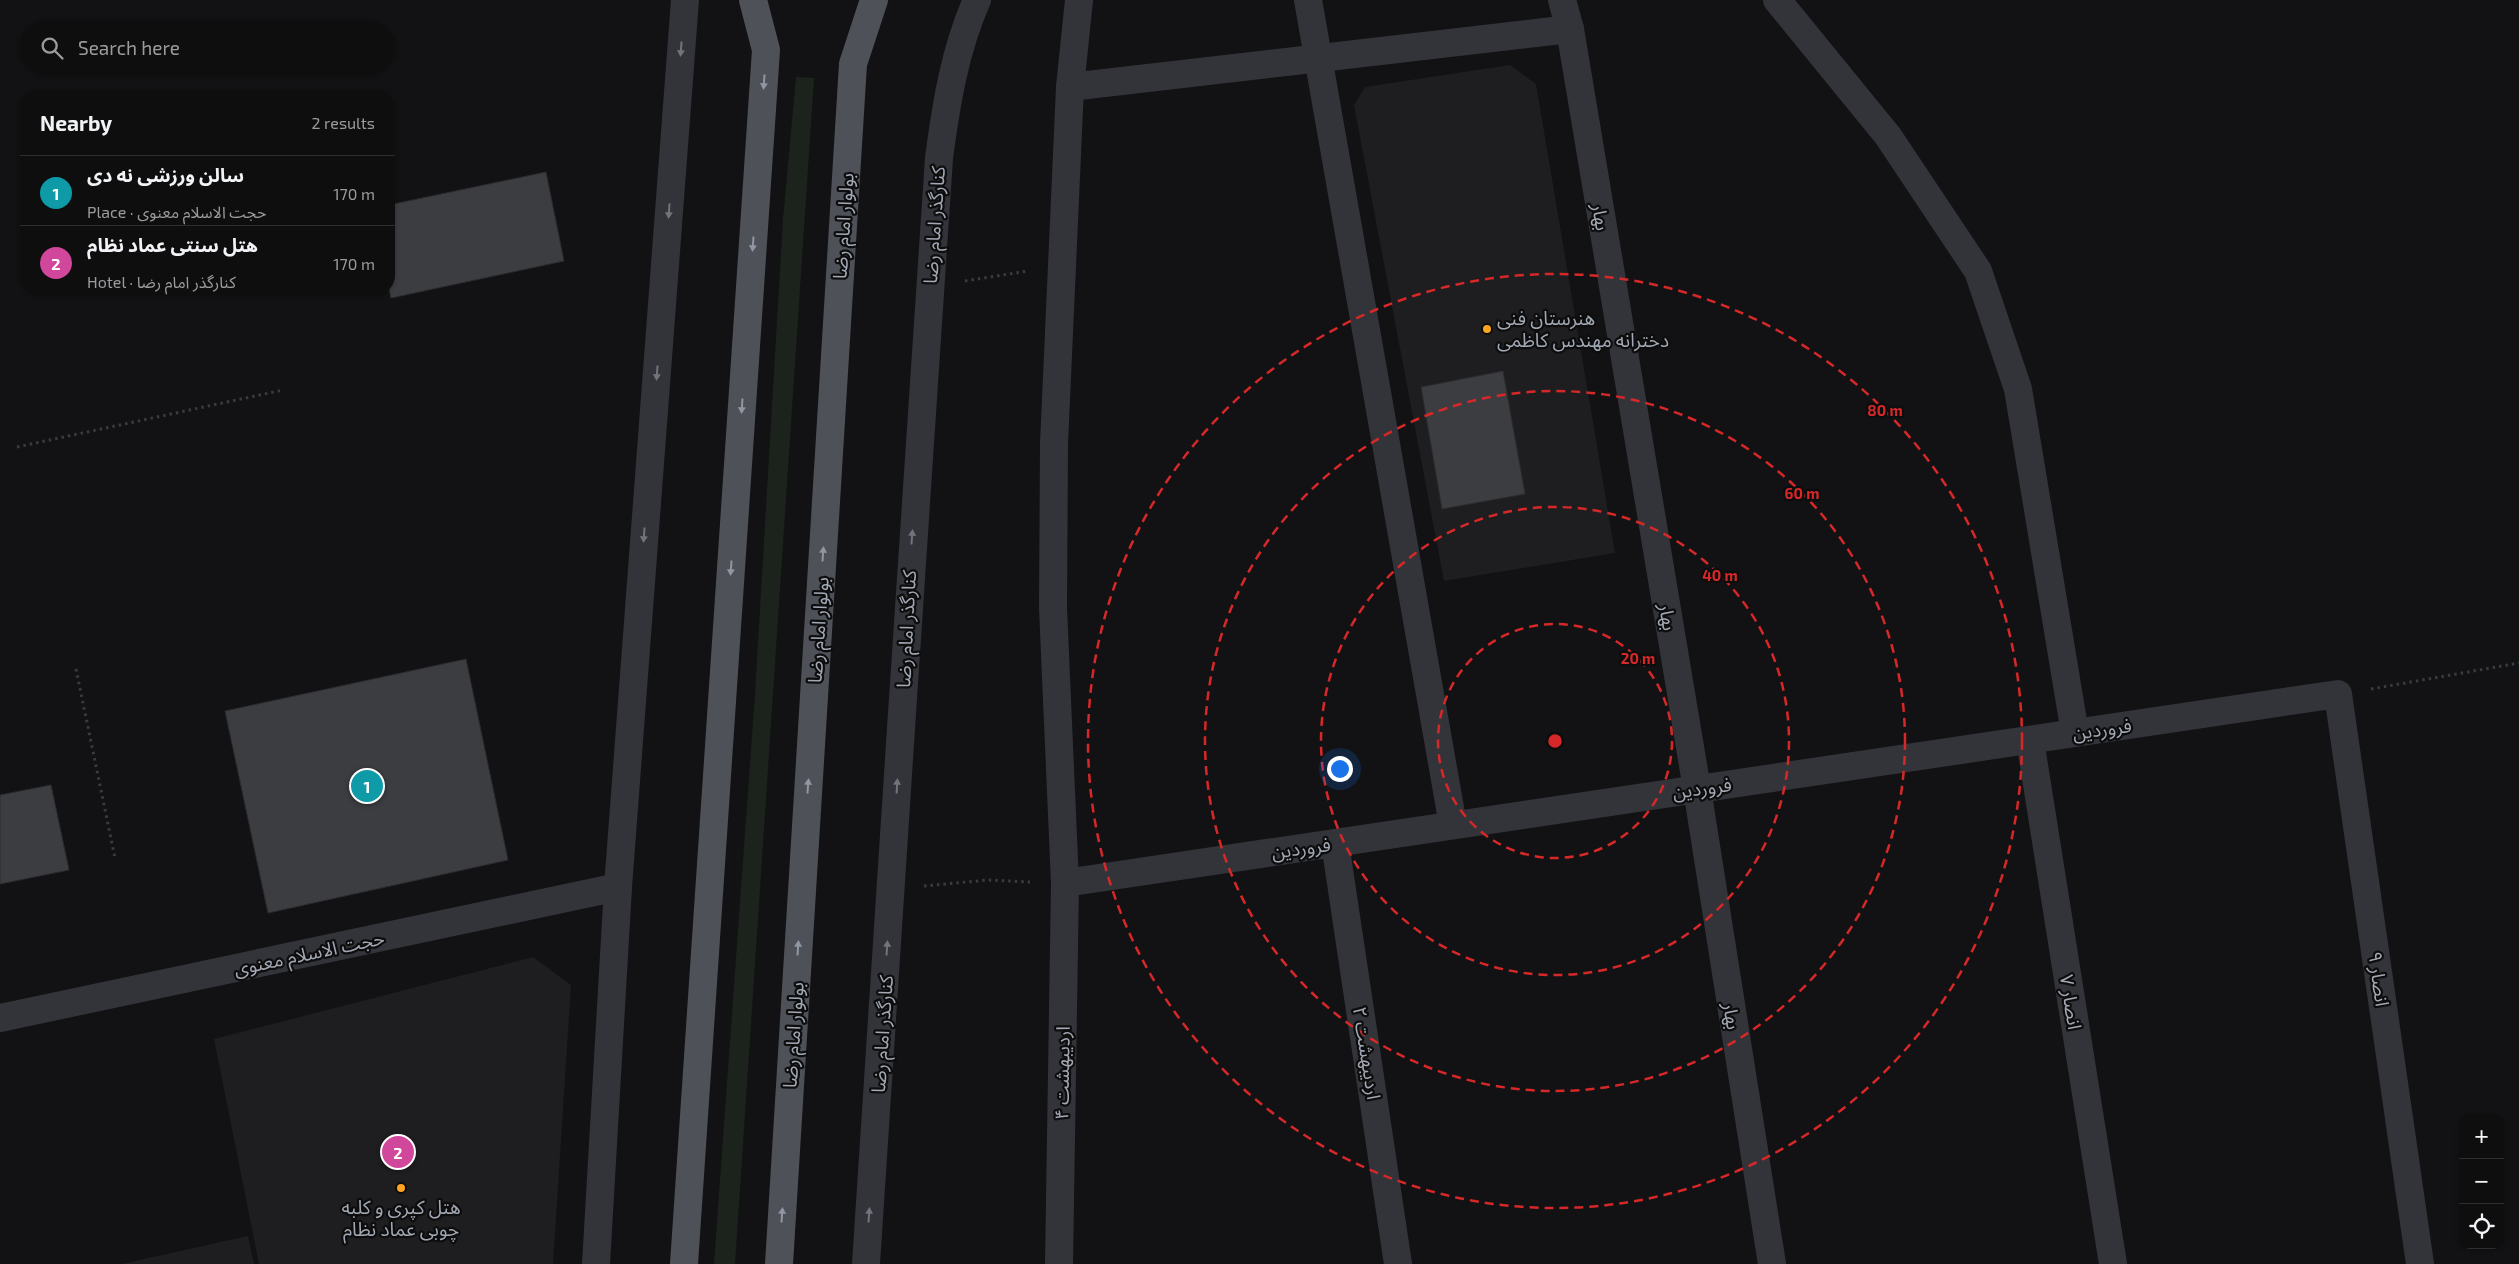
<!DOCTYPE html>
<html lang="en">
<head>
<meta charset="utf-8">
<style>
	body { margin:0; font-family:"Exo 2","Noto Sans Arabic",sans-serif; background:#171718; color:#f1f3f6 }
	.controls { position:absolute; right:15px; bottom:15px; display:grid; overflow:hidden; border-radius:10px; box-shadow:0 1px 4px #0004 }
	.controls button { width:45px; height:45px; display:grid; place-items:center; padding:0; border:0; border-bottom:1px solid #2e2e2f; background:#0e0e0f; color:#f1f3f6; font:25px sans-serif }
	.you { position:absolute; left:1339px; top:768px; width:18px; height:18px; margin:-12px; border:4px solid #fff; border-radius:50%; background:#1a73e8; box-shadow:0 0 0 8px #1a73e833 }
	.badge { display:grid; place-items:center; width:32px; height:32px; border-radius:50%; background:#d93025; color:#fff; font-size:16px; font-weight:700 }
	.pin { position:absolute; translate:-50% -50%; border:2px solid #fff; box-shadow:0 1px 5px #0006 }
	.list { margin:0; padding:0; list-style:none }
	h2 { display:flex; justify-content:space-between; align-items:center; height:65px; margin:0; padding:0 20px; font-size:21px }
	h2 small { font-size:16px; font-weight:400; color:#9b9c9e }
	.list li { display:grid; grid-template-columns:32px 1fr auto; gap:15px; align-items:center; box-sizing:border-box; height:70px; padding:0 20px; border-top:1px solid #2e2e2f }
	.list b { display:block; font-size:19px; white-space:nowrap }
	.list p { margin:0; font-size:16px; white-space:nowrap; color:#9b9c9e }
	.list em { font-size:16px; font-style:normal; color:#9b9c9e }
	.icon { flex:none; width:28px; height:28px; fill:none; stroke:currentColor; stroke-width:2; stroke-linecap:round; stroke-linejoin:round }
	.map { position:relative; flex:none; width:2519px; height:1264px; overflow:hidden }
	.search { position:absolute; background:#0e0e0f; box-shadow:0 1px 4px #0004; left:20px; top:20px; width:375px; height:55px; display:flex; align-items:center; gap:12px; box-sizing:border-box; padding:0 18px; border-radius:28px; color:#9b9c9e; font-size:19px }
	.panel { position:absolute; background:#0e0e0f; box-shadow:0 1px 4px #0004; left:20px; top:90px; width:375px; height:205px; border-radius:20px }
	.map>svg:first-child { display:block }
</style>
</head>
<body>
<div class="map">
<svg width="2519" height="1264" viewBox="0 0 2519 1264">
	<rect width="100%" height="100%" fill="#121214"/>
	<g fill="#1e1e21">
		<polygon points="1510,65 1536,84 1615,553 1444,581 1354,105 1365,87"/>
		<polygon points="533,957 571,985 553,1264 259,1264 214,1039"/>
		<polygon points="248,1236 254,1264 122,1264"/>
	</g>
	<polygon fill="#1c231c" points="796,77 814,78 735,1264 714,1264 755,694 783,219"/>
	<g fill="#3c3d41" stroke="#2c2c30">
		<polygon points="546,172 564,261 391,298 389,288 389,205"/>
		<polygon points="1503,371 1525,494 1442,509 1421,387"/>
		<polygon points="466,659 508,860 268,913 225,711"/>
		<polygon points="51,785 69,870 0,884 0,795"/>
	</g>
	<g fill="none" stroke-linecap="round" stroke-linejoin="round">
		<g stroke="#383b40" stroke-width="3" stroke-dasharray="2.5 4" stroke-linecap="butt">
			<polyline points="965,281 1028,271"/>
			<polyline points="17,447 283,390"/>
			<polyline points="76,669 115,858"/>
			<polyline points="2371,689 2519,663"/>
			<polyline points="924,886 988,880 1030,882"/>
		</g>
		<g stroke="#333439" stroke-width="28">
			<polyline points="1308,0 1453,825"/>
			<polyline points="1562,0 1570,29 1697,789 1772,1264"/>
			<polyline points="1777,0 1888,136 1978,271 2018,389 2075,733"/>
			<polyline points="1070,87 1570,29"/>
			<polyline points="2030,740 2113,1264"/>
			<polyline points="1335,843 1398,1264"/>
			<polyline points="1065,883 2338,694 2420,1264"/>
			<polyline points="0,1018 618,887"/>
			<polyline points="596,1264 618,887 685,0"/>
			<path d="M866,1264C891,895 913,527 939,158C946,105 955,49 977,0"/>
			<polyline points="1059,1264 1065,883 1053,608 1054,444 1070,87 1079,0"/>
		</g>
		<g stroke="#4e5158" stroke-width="28">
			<polyline points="684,1264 766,50 753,0"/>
			<polyline points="779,1264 853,64 874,0"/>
		</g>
	</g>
	<defs><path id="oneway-solid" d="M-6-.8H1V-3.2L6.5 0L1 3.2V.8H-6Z" transform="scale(1.25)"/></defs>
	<g fill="#70747d">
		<use href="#oneway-solid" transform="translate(681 49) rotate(94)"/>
		<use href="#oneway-solid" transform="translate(669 211) rotate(94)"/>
		<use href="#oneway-solid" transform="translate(657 373) rotate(94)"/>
		<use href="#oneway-solid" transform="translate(644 535) rotate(94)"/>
		<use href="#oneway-solid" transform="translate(912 537) rotate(-86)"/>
		<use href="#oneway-solid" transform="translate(897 786) rotate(-87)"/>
		<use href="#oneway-solid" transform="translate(887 948) rotate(-86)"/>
		<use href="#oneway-solid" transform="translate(869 1215) rotate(-86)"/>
	</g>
	<g fill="#9197a2">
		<use href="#oneway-solid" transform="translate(764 82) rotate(94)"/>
		<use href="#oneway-solid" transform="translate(753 244) rotate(94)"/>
		<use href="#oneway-solid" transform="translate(742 406) rotate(94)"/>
		<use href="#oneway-solid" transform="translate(823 554) rotate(-86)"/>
		<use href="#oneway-solid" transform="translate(731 568) rotate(94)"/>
		<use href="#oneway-solid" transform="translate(808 786) rotate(-86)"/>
		<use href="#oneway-solid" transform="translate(798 948) rotate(-86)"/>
		<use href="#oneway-solid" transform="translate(782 1215) rotate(-86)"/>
	</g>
	<g fill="none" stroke="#d62828" stroke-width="2.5" stroke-dasharray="9 6">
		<circle cx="1555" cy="741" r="117"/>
		<circle cx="1555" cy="741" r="234"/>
		<circle cx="1555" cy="741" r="350"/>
		<circle cx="1555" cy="741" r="467"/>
	</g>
	<g fill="#fda520" stroke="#0d0d0e" stroke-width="2">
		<circle cx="1487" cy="329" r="5"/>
		<circle cx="401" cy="1188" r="5"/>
	</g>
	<g text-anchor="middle" stroke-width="4.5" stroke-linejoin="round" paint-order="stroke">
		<g font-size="19" fill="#a2a9b5" stroke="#0d0d0e">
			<text transform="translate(1601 217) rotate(81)" y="7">بهار</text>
			<text transform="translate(934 225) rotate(-86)" y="7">کنارگذر امام رضا</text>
			<text transform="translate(843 226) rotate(-86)" y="7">بولوار امام رضا</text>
			<text transform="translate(1668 617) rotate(81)" y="7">بهار</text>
			<text transform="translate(906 629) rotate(-87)" y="7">کنارگذر امام رضا</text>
			<text transform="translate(818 630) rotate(-86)" y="7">بولوار امام رضا</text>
			<text transform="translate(2102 729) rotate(-8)" y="7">فروردین</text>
			<text transform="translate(1702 788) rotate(-8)" y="7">فروردین</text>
			<text transform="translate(1301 848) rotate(-8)" y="7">فروردین</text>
			<text transform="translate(309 953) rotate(-12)" y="7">حجت الاسلام معنوی</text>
			<text transform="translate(2379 979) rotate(82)" y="7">انصار ۹</text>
			<text transform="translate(2071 1002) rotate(81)" y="7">انصار ۷</text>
			<text transform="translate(1732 1016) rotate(81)" y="7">بهار</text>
			<text transform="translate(882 1034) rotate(-86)" y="7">کنارگذر امام رضا</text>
			<text transform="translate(793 1035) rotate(-86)" y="7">بولوار امام رضا</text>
			<text transform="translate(1367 1053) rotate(81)" y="7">اردیبهشت ۲</text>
			<text transform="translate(1062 1073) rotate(-89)" y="7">اردیبهشت ۴</text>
		</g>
		<g font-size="19" fill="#a2a9b5" stroke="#0d0d0e" text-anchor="start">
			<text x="1497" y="325">هنرستان فنی<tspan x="1497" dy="22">دخترانه مهندس کاظمی</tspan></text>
			<text x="401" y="1214" text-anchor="middle">هتل کپری و کلبه<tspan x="401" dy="22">چوبی عماد نظام</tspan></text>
		</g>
	</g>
	<circle cx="1555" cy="741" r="8" fill="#d62828" stroke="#0d0d0e" stroke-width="2.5"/>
	<g font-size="15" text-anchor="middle" font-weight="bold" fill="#d62828" stroke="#0d0d0e" stroke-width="4.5" stroke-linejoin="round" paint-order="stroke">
		<text x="1885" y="416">80 m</text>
		<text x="1802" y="499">60 m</text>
		<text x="1720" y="581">40 m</text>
		<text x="1638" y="664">20 m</text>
	</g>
</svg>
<div class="controls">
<button>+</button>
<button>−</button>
<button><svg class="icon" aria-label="locate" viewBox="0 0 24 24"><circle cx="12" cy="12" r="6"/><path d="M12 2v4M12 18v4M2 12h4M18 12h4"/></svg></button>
</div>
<div class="you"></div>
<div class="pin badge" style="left:367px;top:786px;background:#0f9aa8">1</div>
<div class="pin badge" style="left:398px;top:1152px;background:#d1479c">2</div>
<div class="search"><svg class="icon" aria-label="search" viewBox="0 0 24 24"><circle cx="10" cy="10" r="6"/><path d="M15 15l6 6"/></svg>Search here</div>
<section class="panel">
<h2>Nearby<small>2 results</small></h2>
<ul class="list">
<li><span class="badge" style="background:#0f9aa8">1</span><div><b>سالن ورزشی نه دی</b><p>Place · حجت الاسلام معنوی</p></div><em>170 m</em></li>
<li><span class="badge" style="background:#d1479c">2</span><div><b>هتل سنتی عماد نظام</b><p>Hotel · کنارگذر امام رضا</p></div><em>170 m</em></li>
</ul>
</section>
</div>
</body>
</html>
